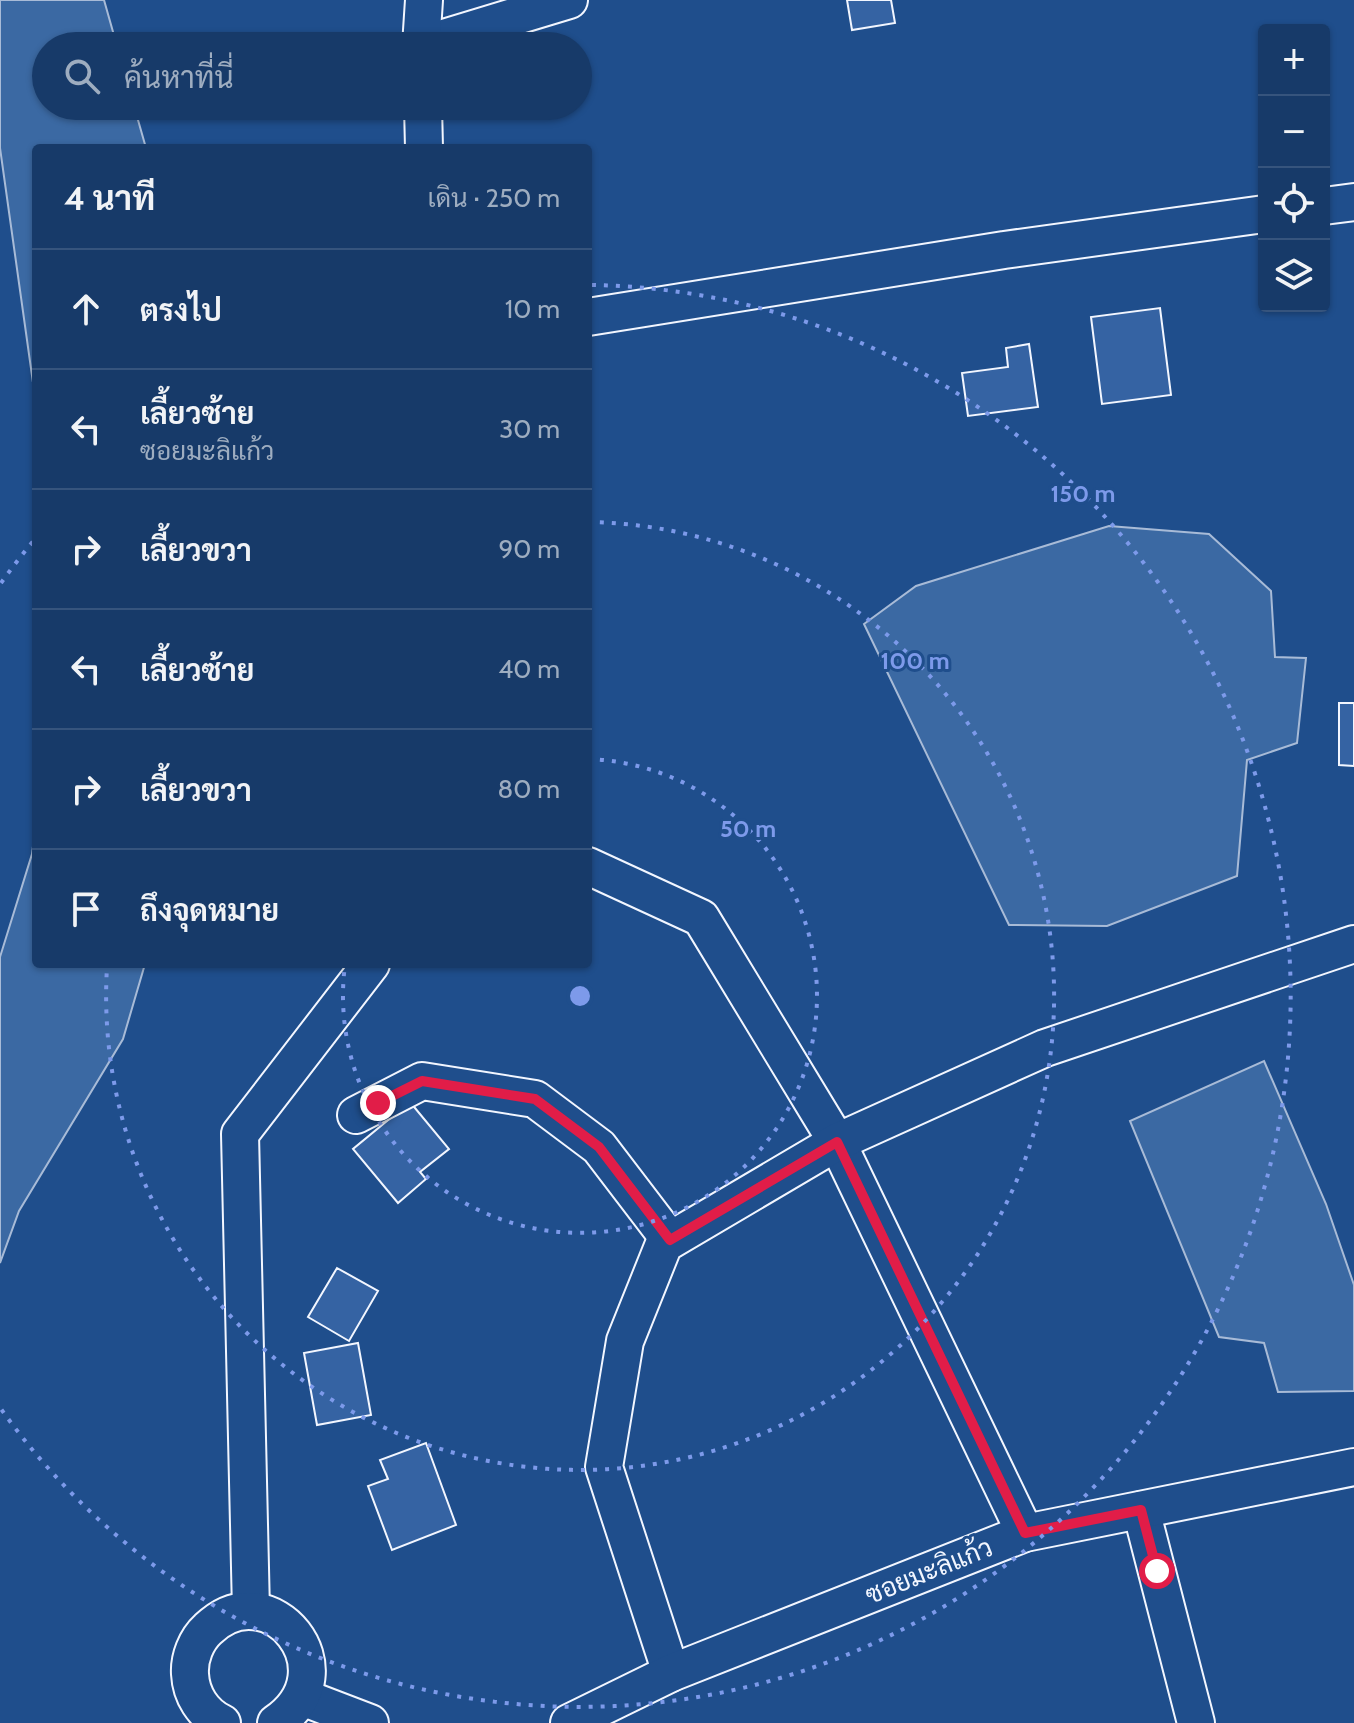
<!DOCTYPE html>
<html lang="th">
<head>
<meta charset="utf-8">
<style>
	body { margin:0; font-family:Cabin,Sarabun,sans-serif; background:#20416f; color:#f1f3f6 }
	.controls { position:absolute; right:24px; top:24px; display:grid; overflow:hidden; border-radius:8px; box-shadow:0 2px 6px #0004 }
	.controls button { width:72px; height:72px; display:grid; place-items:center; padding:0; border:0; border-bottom:2px solid #36547d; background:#173a69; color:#f1f3f6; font:40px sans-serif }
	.stop { position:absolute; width:24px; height:24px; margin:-18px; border:6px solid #e11d48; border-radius:50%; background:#fff }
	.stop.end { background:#e11d48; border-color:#fff; box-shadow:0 2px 8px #0008 }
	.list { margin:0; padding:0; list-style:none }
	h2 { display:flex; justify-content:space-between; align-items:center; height:104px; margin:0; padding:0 32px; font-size:34px }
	h2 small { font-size:26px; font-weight:400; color:#9eadc0 }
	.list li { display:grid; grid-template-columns:52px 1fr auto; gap:24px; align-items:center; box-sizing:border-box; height:120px; padding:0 32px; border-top:2px solid #36547d }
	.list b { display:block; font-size:30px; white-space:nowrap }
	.list p { margin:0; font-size:26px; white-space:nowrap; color:#9eadc0 }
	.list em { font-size:26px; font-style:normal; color:#9eadc0 }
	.icon { flex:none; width:44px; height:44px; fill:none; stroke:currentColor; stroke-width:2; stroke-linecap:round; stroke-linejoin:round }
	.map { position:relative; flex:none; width:1354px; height:1723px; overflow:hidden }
	.search { position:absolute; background:#173a69; box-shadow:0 2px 6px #0004; left:32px; top:32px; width:560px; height:88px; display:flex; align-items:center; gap:20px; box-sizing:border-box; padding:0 28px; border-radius:44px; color:#9eadc0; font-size:30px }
	.panel { position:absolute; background:#173a69; box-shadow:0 2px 6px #0004; left:32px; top:144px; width:560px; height:824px; border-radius:8px }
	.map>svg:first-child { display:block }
</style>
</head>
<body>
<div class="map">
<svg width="1354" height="1723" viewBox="0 0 1354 1723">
	<rect width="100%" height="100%" fill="#1f4e8c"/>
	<g fill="#3b69a3" stroke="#a8bbd7" stroke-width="2">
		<polygon points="0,0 104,0 117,46 46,46 46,106 134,106 146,148 36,148 36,404 0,148"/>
		<polygon points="1109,526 1209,534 1271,591 1275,657 1306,658 1297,743 1247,760 1237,876 1107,926 1009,925 864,624 916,586"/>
		<polygon points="36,822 36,964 145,964 123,1039 19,1211 0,1263 0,957 32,854"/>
		<polygon points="1264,1061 1326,1204 1354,1285 1354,1391 1278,1392 1264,1343 1219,1337 1130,1121"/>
	</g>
	<g fill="#3563a3" stroke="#f2f6ff" stroke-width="2">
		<polygon points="847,0 891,0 895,23 852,30"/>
		<polygon points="1160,308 1171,395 1102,404 1091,317"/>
		<polygon points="1029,344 1038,407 968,416 962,373 1008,367 1006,348"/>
		<polygon points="1339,703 1354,703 1354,766 1339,765"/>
		<polygon points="410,1102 449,1149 420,1172 426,1179 398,1203 353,1149"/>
		<polygon points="337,1268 378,1291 349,1341 308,1317"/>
		<polygon points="358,1343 371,1415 317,1425 304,1353"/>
		<polygon points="426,1443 456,1525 392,1550 368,1486 388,1479 380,1460"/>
	</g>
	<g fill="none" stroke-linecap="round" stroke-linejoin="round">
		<g stroke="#f2f6ff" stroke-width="40">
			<g id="minor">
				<polyline points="421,45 569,0"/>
				<polyline points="421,46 424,0"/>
				<polyline points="423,106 424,148"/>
				<polyline points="1324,206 1354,202"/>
				<polyline points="588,317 1004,250 1264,214"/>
				<polyline points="588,866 701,918 837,1142 1025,1533"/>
				<polyline points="356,1115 422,1081 535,1099 599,1147 670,1240"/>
				<polyline points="1141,1510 1196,1723"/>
				<polyline points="251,1611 240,1134 371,964"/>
				<polyline points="671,1673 604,1467 625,1341 664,1244 837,1142 1045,1048 1354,944"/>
				<polyline points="302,1697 370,1723"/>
				<path d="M222,1723C203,1714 191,1695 190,1674C189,1658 196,1640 208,1629C269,1570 353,1670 276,1723"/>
				<polyline points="569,1723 671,1673 1025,1533 1354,1467"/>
			</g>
		</g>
		<use href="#minor" stroke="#1f4e8c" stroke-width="36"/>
	</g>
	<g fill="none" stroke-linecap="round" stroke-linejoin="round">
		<polyline stroke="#e11d48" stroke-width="10" points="378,1103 422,1081 535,1099 599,1147 670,1240 837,1142 1025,1533 1141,1510 1157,1571"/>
	</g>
	<g fill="none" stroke="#7d9aea" stroke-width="4" stroke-dasharray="4 8">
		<path d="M588 759A237 237 0 1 1 345 965"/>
		<path d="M588 522A474 474 0 1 1 107 967"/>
		<path d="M1 583A711 711 0 0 1 35 539M592 285A711 711 0 1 1 1 1409"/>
	</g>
	<g text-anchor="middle" stroke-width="6" stroke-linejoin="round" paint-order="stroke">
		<g font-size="26" fill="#f2f6ff" stroke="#1f4e8c">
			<text transform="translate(929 1571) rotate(-22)" y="9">ซอยมะลิแก้ว</text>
		</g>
	</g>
	<circle cx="580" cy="996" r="12" fill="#7d9aea" stroke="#1f4e8c" stroke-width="4"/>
	<g font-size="24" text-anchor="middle" font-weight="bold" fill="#7d9aea" stroke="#1f4e8c" stroke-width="6" stroke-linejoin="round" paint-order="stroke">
		<text x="1083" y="502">150 m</text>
		<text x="915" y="669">100 m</text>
		<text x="748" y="837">50 m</text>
	</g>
</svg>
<div class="controls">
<button>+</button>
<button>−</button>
<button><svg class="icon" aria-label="locate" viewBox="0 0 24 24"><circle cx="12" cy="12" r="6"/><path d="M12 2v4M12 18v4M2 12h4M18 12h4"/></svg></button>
<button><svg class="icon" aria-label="layers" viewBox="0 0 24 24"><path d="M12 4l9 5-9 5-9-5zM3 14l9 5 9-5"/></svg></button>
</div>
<div class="stop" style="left:1157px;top:1571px"></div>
<div class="stop end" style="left:378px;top:1103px"></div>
<div class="search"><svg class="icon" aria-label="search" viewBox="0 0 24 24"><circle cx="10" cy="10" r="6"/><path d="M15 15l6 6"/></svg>ค้นหาที่นี่</div>
<section class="panel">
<h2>4 นาที<small>เดิน · 250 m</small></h2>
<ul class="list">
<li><svg class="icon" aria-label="ahead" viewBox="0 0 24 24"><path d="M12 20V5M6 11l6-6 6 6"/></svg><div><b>ตรงไป</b></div><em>10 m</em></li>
<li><svg class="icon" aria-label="left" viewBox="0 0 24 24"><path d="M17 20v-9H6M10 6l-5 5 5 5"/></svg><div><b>เลี้ยวซ้าย</b><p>ซอยมะลิแก้ว</p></div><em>30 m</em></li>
<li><svg class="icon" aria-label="right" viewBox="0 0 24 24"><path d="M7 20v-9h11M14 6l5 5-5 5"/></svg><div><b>เลี้ยวขวา</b></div><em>90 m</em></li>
<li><svg class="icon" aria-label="left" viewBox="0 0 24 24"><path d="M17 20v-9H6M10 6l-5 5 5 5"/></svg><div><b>เลี้ยวซ้าย</b></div><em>40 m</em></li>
<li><svg class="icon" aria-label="right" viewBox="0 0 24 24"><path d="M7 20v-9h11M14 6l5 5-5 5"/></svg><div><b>เลี้ยวขวา</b></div><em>80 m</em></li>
<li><svg class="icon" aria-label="arrive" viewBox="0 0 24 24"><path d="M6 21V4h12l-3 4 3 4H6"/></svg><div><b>ถึงจุดหมาย</b></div></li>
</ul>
</section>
</div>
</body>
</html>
